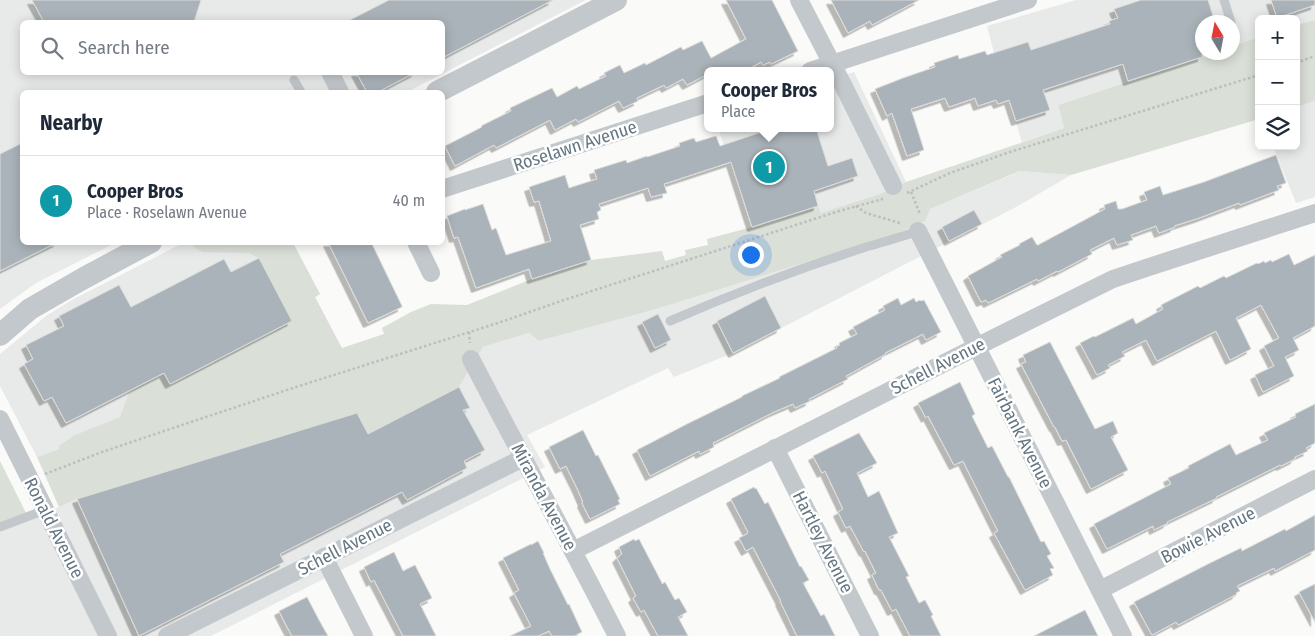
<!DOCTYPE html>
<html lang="en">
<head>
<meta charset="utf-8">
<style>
	body { margin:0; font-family:"Fira Sans Condensed",sans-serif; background:#f6f6f7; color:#1f2937 }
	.controls { position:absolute; right:15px; top:15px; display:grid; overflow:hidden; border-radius:8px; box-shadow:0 2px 12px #0003 }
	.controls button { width:45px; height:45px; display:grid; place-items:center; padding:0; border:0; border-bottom:1px solid #e0e1e3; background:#fff; color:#1f2937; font:25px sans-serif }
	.compass { position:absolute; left:1195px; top:15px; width:45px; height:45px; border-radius:50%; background:#fff; box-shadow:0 2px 12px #0003; rotate:350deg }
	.you { position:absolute; left:750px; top:254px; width:18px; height:18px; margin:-12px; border:4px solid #fff; border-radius:50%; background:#1a73e8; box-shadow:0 0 0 8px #1a73e833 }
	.badge { display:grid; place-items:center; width:32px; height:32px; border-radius:50%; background:#b45309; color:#fff; font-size:16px; font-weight:700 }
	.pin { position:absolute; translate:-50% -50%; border:2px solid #fff; box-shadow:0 1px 5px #0006 }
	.popup { position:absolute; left:704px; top:67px; width:130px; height:65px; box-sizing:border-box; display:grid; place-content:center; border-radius:8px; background:#fff; filter:drop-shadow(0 1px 4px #0005); font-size:16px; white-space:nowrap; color:#747a83 }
	.popup b { font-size:19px; color:#1f2937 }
	.popup::after { content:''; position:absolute; left:50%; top:100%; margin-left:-10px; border:10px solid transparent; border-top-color:#fff }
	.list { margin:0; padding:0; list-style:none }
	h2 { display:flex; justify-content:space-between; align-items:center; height:65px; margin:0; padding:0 20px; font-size:21px }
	h2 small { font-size:16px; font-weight:400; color:#747a83 }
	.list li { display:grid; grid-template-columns:32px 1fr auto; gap:15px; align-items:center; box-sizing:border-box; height:90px; padding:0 20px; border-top:1px solid #e0e1e3 }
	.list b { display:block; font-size:19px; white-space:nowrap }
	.list p { margin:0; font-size:16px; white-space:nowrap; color:#747a83 }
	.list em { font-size:16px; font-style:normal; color:#747a83 }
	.icon { flex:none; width:28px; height:28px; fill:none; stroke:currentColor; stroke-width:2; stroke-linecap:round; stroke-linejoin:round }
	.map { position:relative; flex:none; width:1315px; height:636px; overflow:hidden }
	.search { position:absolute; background:#fff; box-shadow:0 2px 12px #0003; left:20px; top:20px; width:425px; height:55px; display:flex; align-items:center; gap:12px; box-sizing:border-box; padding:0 18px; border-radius:8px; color:#747a83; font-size:19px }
	.panel { position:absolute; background:#fff; box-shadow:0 2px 12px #0003; left:20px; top:90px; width:425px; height:155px; border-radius:8px }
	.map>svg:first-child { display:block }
</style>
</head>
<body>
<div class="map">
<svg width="1315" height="636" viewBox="0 0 1315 636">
	<defs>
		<filter id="shadow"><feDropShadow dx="-4.5" dy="4.5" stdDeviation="0" flood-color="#0004"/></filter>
	</defs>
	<rect width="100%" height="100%" fill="#fafaf8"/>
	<g fill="#e8e9e9" fill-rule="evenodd">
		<path d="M0,0H586L407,92H22V242L115,243L36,283L0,309ZM22,22H442V72H22Z"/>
		<polygon points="1076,0 1315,0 1315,20 1296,25 1296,19 1259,19 1259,37 1233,46 1232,22 1202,22 1202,52 1215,53 1058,105 1064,128 1022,142 994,53 987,26"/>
		<polygon points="854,72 906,182 880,194 820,214 818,206 752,227 718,128 830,128 830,80"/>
		<polygon points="1315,101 1315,197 1296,203 1273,146 1296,146 1296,107"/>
		<polygon points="1021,171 1071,175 1018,206 733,353 674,377 668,368 527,435 545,467 211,636 0,636 0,525 59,507 77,499 357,413 367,434 459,387 483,347 529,333 539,341 653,310 891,236 930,209"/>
		<polygon points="183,243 293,243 320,294 315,297 341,348 37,457 0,386 0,354 46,316 70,301"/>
	</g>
	<g fill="#dadfd7">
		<polygon points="1315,20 1315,101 1296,107 1296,25"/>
		<polygon points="1259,37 1259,119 1071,175 1020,171 930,209 925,221 891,236 653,310 539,341 529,333 483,347 459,387 368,434 357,413 77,499 59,507 37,457 59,449 59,446 73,436 120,417 130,390 164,373 170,384 292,321 259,258 249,253 203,252 195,248 192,243 293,243 320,294 315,297 342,348 384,334 382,328 411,312 431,304 467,305 532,279 591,260 662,251 665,261 686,255 685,250 708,245 707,239 752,227 818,206 821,213 880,194 906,182 1064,128 1058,105 1215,53 1232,52 1233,46"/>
		<polygon points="0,461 28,517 0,525"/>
	</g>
	<g fill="#aab3b9" stroke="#dcdcda" filter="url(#shadow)">
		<polygon points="32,0 201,0 194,22 44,22"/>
		<polygon points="389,0 553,0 442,58 442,22 346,22"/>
		<polygon points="726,0 772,0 798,51 771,64 770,62 763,65 761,62 745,71 708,71 708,74 687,85 683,79 666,88 664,85 637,98 638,101 623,108 619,101 578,122 576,119 555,130 550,120 496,148 494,145 455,166 445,146 482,127 481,126 511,111 510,108 552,88 557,97 577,86 579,89 606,76 604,73 620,65 624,73 645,63 646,65 681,47 683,50 702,41 711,58 746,39"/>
		<polygon points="831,0 919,0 872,25 870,21 848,33"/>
		<polygon points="1141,0 1208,0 1215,22 1202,22 1202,57 1128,81 1123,64 1043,90 1050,110 1016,121 1009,100 998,104 996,100 978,106 975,98 949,107 945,98 911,109 924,150 907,156 892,113 887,116 875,89 903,78 935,67 934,63 958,55 959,59 985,51 987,55 1028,42 1031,50 1080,34 1110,24 1109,21 1118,18 1114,9"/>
		<polygon points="1271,0 1315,0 1315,5 1277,18"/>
		<polygon points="356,72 416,72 378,92 367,92"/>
		<polygon points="774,128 816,128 828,166 852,158 858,176 814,191 818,206 752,227 731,162 664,184 667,193 651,197 648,188 599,204 601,210 597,212 599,219 580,225 591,260 532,279 529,269 476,288 458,237 454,238 447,216 465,209 465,210 483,204 492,230 496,228 506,255 551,241 539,201 534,202 529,187 565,175 569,188 597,179 594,170 626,160 627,163 647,156 647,157 680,146 679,143 694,138 696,142 716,136 720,146"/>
		<polygon points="22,143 22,242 58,242 0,271 0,154"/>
		<polygon points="1276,155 1286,183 1277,186 1279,190 1240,205 1239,203 1199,218 1174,226 1175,227 1159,233 1156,226 1131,235 1133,240 1117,245 1114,238 1090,250 1092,254 1058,272 1057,271 1038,281 1037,279 988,303 986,300 981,302 968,276 1002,257 1000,255 1020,245 1019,244 1032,237 1037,245 1038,245 1105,209 1104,205 1116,201 1118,209 1122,209 1147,200 1144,192 1160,186 1163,195 1204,182"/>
		<polygon points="974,210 982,224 949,241 942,227"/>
		<polygon points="328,242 371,242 402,306 402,307 368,323"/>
		<polygon points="1289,254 1294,265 1315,255 1315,326 1293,338 1299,350 1285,357 1294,376 1263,392 1255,375 1274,366 1264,346 1279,338 1261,305 1236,318 1251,349 1230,360 1216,331 1157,361 1146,340 1122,352 1125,356 1108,365 1110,368 1097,375 1080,343 1094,336 1095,337 1133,318 1136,324 1163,309 1161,305 1198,286 1200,288 1224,276 1226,278 1257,263 1258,264 1264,261 1265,263 1271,260 1272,262"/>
		<polygon points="259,258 292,321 170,384 164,373 66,423 52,397 44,401 24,364 33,359 26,345 64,326 59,316 119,285 131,307 224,259 231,272"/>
		<polygon points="765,296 781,328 733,353 717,321"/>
		<polygon points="898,298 901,305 914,298 916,302 920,300 921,301 924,300 941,332 926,340 923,334 885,353 886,354 846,376 848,379 809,399 810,401 795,408 793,404 774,412 713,443 714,447 700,454 699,451 650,476 637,450 687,424 742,397 742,396 780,378 779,377 837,348 836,347 840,345 839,343 857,334 853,327 885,310 883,306"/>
		<polygon points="658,314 671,340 655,348 642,322"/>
		<polygon points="1050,342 1095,429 1113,421 1118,433 1111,437 1128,470 1091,489 1066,440 1062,441 1055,427 1054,427 1021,364 1026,362 1023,355"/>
		<polygon points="960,382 975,414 972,416 988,448 992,446 1008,477 1009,477 1041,542 1044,541 1051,554 1047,556 1054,568 1050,569 1053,575 1025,590 994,533 998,531 963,461 954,465 928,416 926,418 918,403"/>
		<polygon points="459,387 470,408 463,410 485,450 464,461 467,468 407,500 402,492 280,554 284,562 139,636 77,499 357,413 368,434"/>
		<polygon points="1315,404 1315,443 1306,448 1308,451 1295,457 1295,459 1281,466 1280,465 1216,497 1217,498 1167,522 1168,523 1154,530 1153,526 1107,549 1094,524 1171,484 1168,478 1189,468 1188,466 1230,444 1236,455 1268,440 1264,433 1296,417 1295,414"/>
		<polygon points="583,430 596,456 598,455 620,499 618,500 620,504 590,519 582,503 583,502 577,488 566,466 560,469 549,447"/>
		<polygon points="859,433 877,463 857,473 868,497 879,491 898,533 889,537 909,576 906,577 919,603 925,600 933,615 931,616 941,636 910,636 896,609 892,611 881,590 879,590 872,575 876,573 865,551 864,552 850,526 846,528 838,512 843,509 825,471 822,473 813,456"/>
		<polygon points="754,487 755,489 756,488 765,504 768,502 800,567 801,566 809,580 803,583 821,616 824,614 835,636 797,636 780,601 781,601 753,547 746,551 739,538 747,534 748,532 731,499"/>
		<polygon points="1315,515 1315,550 1275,571 1274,568 1237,586 1240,591 1236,593 1237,594 1178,625 1176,622 1152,635 1134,602 1210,563 1241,548 1242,551 1285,529 1286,531"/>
		<polygon points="634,539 635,541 639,539 662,583 662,584 665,582 675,600 679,598 687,612 678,617 688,636 658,636 644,610 641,612 633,598 636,596 617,558 619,557 619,556 622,554 619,547"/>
		<polygon points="538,541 544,553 543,553 550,569 568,605 569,604 582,632 574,636 552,636 549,631 538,636 510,636 531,626 514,593 519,590 503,558 531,544 531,545"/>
		<polygon points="394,552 403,571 415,565 432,598 420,604 436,636 403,636 374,580 371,582 364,567"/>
		<polygon points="1315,584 1315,622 1299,592"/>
		<polygon points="307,597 319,620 328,636 292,636 286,625 279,611"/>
		<polygon points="1085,610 1098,636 1034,636 1069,618"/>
	</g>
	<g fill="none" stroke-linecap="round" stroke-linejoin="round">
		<g stroke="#bbbfc2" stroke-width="2.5" stroke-dasharray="2.5 2.5" stroke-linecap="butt">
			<polyline points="1296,63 1315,56"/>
			<polyline points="911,192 920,214"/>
			<polyline points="907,193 950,173 1010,152 1259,75"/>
			<polyline points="856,206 866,213 900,223"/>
			<polyline points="469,332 470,343"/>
			<polyline points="45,474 102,452 167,430 296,387 498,323 561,301 839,211 883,199"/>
		</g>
		<g stroke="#c3c8cc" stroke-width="9">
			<polyline points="1224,0 1231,22"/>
			<polyline points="294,80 301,92"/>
			<path d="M670,321C732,294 795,270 860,249C879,243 899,238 918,231"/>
			<polyline points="0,527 45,510"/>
		</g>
		<g stroke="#c3c8cc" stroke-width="18">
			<polyline points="799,0 843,85 893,186"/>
			<polyline points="810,71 1028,0"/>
			<polyline points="330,72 340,92"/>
			<polyline points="442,189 708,103"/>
			<polyline points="918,231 1123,636"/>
			<polyline points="416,242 431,273"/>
			<path d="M471,359C519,452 570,543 617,636"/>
			<polyline points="0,419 108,636"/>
			<polyline points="775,448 870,636"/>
			<polyline points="573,551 976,347 1113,279 1146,268 1315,213"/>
			<polyline points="324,557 364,636"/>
			<polyline points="1100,590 1315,479"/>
			<polyline points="167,636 523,458"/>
		</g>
		<g stroke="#c3c8cc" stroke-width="22">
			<polyline points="437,92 616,0"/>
			<polyline points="0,335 30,309 84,278 151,242"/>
		</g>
	</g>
	<g text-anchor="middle" stroke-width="5" stroke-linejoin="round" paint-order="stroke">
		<g font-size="18" fill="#657683" stroke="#fff">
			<text transform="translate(575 146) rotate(-18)" y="6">Roselawn Avenue</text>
			<text transform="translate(938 366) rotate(-27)" y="6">Schell Avenue</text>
			<text transform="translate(1020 433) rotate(63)" y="6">Fairbank Avenue</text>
			<text transform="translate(544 497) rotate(62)" y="6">Miranda Avenue</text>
			<text transform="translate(54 528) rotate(63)" y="6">Ronald Avenue</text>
			<text transform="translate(1208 535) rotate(-27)" y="6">Bowie Avenue</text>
			<text transform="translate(823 542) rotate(63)" y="6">Hartley Avenue</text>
			<text transform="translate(345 547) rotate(-27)" y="6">Schell Avenue</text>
		</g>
	</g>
</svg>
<div class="controls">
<button>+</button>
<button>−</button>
<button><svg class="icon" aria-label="layers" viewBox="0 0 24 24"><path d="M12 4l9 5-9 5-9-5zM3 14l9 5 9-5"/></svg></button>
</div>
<svg class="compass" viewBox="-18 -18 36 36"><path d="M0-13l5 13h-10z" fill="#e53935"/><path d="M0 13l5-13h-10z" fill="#747a83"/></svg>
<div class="you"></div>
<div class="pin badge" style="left:769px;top:167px;background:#0f9aa8">1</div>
<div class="popup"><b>Cooper Bros</b>Place</div>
<div class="search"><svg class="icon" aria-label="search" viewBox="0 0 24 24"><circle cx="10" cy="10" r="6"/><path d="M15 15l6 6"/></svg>Search here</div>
<section class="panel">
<h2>Nearby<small></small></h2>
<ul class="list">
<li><span class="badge" style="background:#0f9aa8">1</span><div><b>Cooper Bros</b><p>Place · Roselawn Avenue</p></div><em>40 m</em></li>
</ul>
</section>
</div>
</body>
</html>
